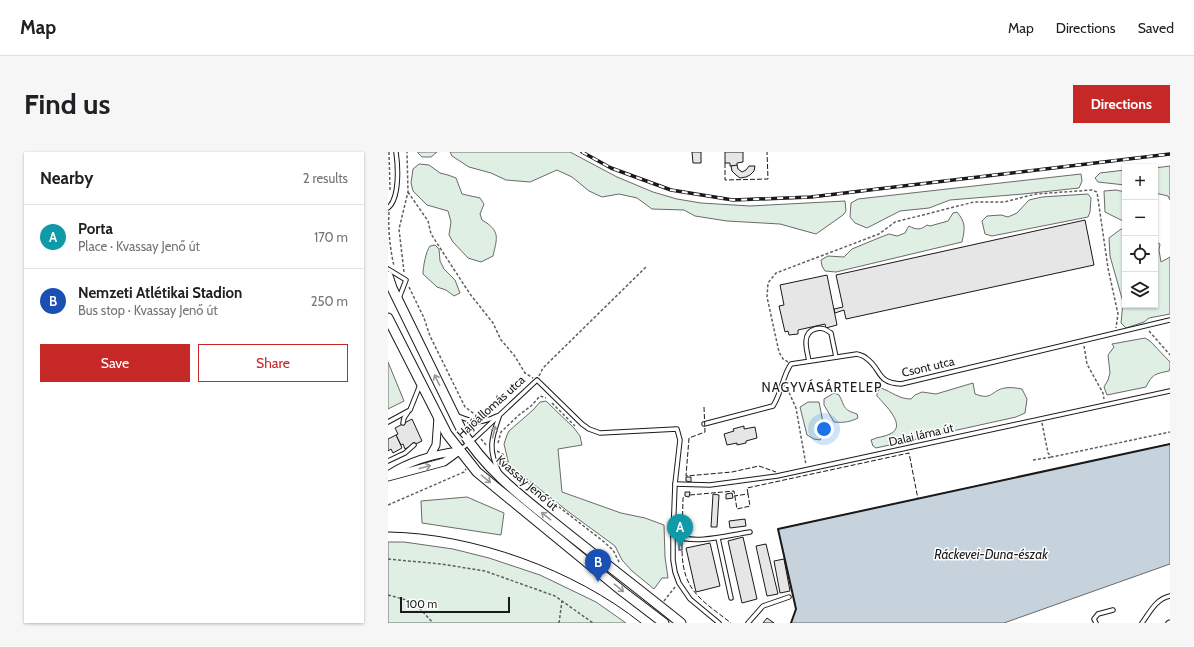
<!DOCTYPE html>
<html lang="en">
<head>
<meta charset="utf-8">
<style>
	body { margin:0; font-family:Cabin,sans-serif; background:#f6f6f6; color:#202124 }
	.controls { position:absolute; right:12px; top:12px; display:grid; overflow:hidden; border-radius:0px; box-shadow:0 1px 3px #0004 }
	.controls button { width:36px; height:36px; display:grid; place-items:center; padding:0; border:0; border-bottom:1px solid #e0e0e0; background:#fff; color:#202124; font:20px sans-serif }
	.scale { position:absolute; left:12px; bottom:10px; width:110px; box-sizing:border-box; padding-left:4px; border:2px solid #1a1a1a; border-top:0; font-size:11px; line-height:14px; white-space:nowrap; color:#1a1a1a; -webkit-text-stroke:3px #fff; paint-order:stroke }
	.you { position:absolute; left:436px; top:277px; width:14px; height:14px; margin:-10px; border:3px solid #fff; border-radius:50%; background:#1a73e8; box-shadow:0 0 0 6px #1a73e833 }
	.badge { display:grid; place-items:center; width:26px; height:26px; border-radius:50%; background:#c62828; color:#fff; font-size:13px; font-weight:700 }
	.pin { position:absolute; translate:-50% -33px; filter:drop-shadow(0 1px 2px #0008) }
	.pin::after { content:''; position:absolute; top:21px; width:14px; height:12px; background:inherit; clip-path:polygon(0 0,100% 0,50% 100%) }
	.list { margin:0; padding:0; list-style:none }
	h2 { display:flex; justify-content:space-between; align-items:center; height:52px; margin:0; padding:0 16px; font-size:17px }
	h2 small { font-size:13px; font-weight:400; color:#757577 }
	.list li { display:grid; grid-template-columns:26px 1fr auto; gap:12px; align-items:center; box-sizing:border-box; height:64px; padding:0 16px; border-top:1px solid #e0e0e0 }
	.list b { display:block; font-size:15px; white-space:nowrap }
	.list p { margin:0; font-size:13px; white-space:nowrap; color:#757577 }
	.list em { font-size:13px; font-style:normal; color:#757577 }
	.actions { display:flex; gap:8px; padding:12px 16px }
	.actions a { flex:1; padding:9px 0; border:1px solid #c62828; border-radius:0px; text-align:center; font-size:14px; color:#c62828 }
	.actions .main { background:#c62828; color:#fff }
	.icon { flex:none; width:22px; height:22px; fill:none; stroke:currentColor; stroke-width:2; stroke-linecap:round; stroke-linejoin:round }
	.map { position:relative; flex:none; width:782px; height:471px; overflow:hidden; border-radius:0px }
	header { display:flex; align-items:center; gap:24px; box-sizing:border-box; height:56px; padding:0 20px; background:#fff; border-bottom:1px solid #e0e0e0 }
	header strong { font-size:19px }
	nav { display:flex; gap:22px; margin-inline-start:auto; font-size:14px }
	.intro { display:flex; align-items:center; justify-content:space-between; box-sizing:border-box; height:96px; padding:0 24px }
	h1 { margin:0; font-size:28px }
	.button { padding:10px 18px; border-radius:0px; background:#c62828; color:#fff; font-size:14px; font-weight:700 }
	main { display:flex; gap:24px; padding:0 24px }
	aside { flex:1; background:#fff; border-radius:0px; box-shadow:0 1px 3px #0004 }
	.map>svg:first-child { display:block }
</style>
</head>
<body>
<header>
<strong>Map</strong>
<nav><a>Map</a><a>Directions</a><a>Saved</a></nav>
</header>
<div class="intro"><h1>Find us</h1><a class="button">Directions</a></div>
<main>
<aside>
<h2>Nearby<small>2 results</small></h2>
<ul class="list">
<li><span class="badge" style="background:#0f9aa8">A</span><div><b>Porta</b><p>Place · Kvassay Jenő út</p></div><em>170 m</em></li>
<li><span class="badge" style="background:#1a4fb4">B</span><div><b>Nemzeti Atlétikai Stadion</b><p>Bus stop · Kvassay Jenő út</p></div><em>250 m</em></li>
</ul>
<div class="actions"><a class="main">Save</a><a>Share</a></div>
</aside>
<div class="map">
<svg width="782" height="471" viewBox="0 0 782 471">
	<rect width="100%" height="100%" fill="#fff"/>
	<g fill="#e0efe3" stroke="#6a6a6a">
		<polygon points="30,0 49,0 43,5 34,5 30,1"/>
		<polygon points="62,0 182,0 229,25 265,40 289,47 313,51 362,54 457,49 458,59 455,63 428,82 392,72 339,69 307,64 296,58 264,57 249,46 231,42 214,45 201,39 184,25 169,18 142,30 118,28 103,21 81,15 64,4"/>
		<path d="M31,12L41,13L52,21L60,23L68,26L74,42L92,46L96,52L92,62L94,68C113,79 109,86 105,104L93,110L80,106L65,90L61,83L63,70L60,59L39,53L25,39L23,31L25,17Z"/>
		<polygon points="782,14 782,48 780,44 767,41 767,16"/>
		<polygon points="737,18 737,33 710,30 707,26 712,21"/>
		<polygon points="693,22 694,29 691,36 635,42 562,48 541,56 512,59 479,76 467,71 462,65 463,51 470,47"/>
		<polygon points="728,38 737,40 737,70 717,60 716,39"/>
		<polygon points="700,42 703,46 702,60 700,65 604,84 597,82 594,69 599,64 613,63 620,65 629,61 641,48 654,45"/>
		<path d="M569,60C578,71 577,76 574,90L448,120L437,119L434,114L433,108L440,104L456,105L464,97L493,85L501,82L509,84L517,81L519,77L521,74C528,78 533,78 539,73L542,74L560,69L565,61Z"/>
		<polygon points="733,77 737,78 737,153 767,153 767,90 772,92 771,98 773,110 782,105 782,162 761,166 756,170 738,176 733,171 735,150 722,104 721,86"/>
		<path d="M47,93L51,97L52,109L56,117L67,128L72,141L66,144L58,138L49,135L35,122C35,115 38,99 42,94Z"/>
		<path d="M757,186L762,189L782,210V216L781,219C767,222 764,222 758,235L719,243L716,235L720,228L722,221L720,203L726,195L724,192Z"/>
		<polygon points="0,210 16,249 0,257"/>
		<path d="M585,231L587,242C605,249 603,238 617,236C622,235 629,236 634,237L639,247L637,261L628,265L488,296L485,294L483,288C489,285 496,285 502,282C520,274 496,252 489,244V240L493,236C504,240 511,247 523,247L527,243L534,240L548,242Z"/>
		<path d="M446,241L451,243C458,256 454,257 469,262L470,266C462,270 455,271 446,270L436,253V247Z"/>
		<polygon points="158,249 186,276 192,284 194,293 170,297 174,340 233,361 257,366 276,373 277,405 280,426 274,426 266,437 244,419 234,408 227,394 182,361 121,313 116,292 119,283 121,279 145,258 152,250"/>
		<polygon points="420,250 431,250 437,280 432,288 426,287 419,283 412,255"/>
		<polygon points="79,345 116,361 113,383 34,371 33,349"/>
		<polygon points="0,390 16,390 65,397 101,406 152,423 208,450 238,471 0,471"/>
	</g>
	<polygon fill="#c6d2dc" stroke="#6a6a6a" points="782,292 782,412 616,471 403,471 408,457 390,377"/>
	<g fill="#e6e6e6" stroke="#1a1a1a">
		<polygon points="304,0 313,0 313,11 305,11"/>
		<polygon points="337,0 355,0 355,10 349,11 349,14 342,14 342,11 337,11"/>
		<polygon points="349,13 350,17 354,20 358,18 361,14 367,14 366,19 362,23 358,25 352,26 348,23 344,19 343,14"/>
		<polygon points="697,68 706,113 458,167 456,158 447,161 446,157 455,155 448,123"/>
		<polygon points="439,123 449,173 438,176 437,172 410,178 410,182 401,183 400,179 397,180 391,154 396,153 392,133"/>
		<polygon points="24,267 34,289 17,297 15,292 13,293 8,283 10,282 7,276"/>
		<polygon points="356,274 356,277 367,275 369,286 358,289 358,291 349,293 349,291 339,293 336,282 346,279 345,277"/>
		<polygon points="8,283 14,296 5,301 3,297 0,299 0,287"/>
		<polygon points="298,325 303,325 303,330 298,329"/>
		<polygon points="297,340 302,340 301,345 297,344"/>
		<polygon points="344,341 345,346 338,347 338,342"/>
		<polygon points="325,342 331,343 329,375 323,375"/>
		<polygon points="357,367 358,374 342,376 341,369"/>
		<polygon points="355,385 369,447 354,451 340,389"/>
		<polygon points="322,391 332,434 308,440 298,396"/>
		<rect x="291" y="392" width="3" height="6"/>
		<polygon points="378,392 390,442 379,444 368,394"/>
		<polygon points="396,407 402,439 392,441 386,409"/>
		<polygon points="379,466 386,471 375,471"/>
	</g>
	<g fill="none" stroke-linecap="round" stroke-linejoin="round">
		<g stroke="#1a1a1a" stroke-width="5.5">
			<g id="lane">
				<path d="M0,56C12,46 10,14 8,0"/>
				<polyline points="0,117 18,128 11,146"/>
				<path d="M421,209C419,199 413,181 427,177C434,175 437,177 443,181L448,205"/>
				<path d="M70,264C87,271 92,272 109,264"/>
				<path d="M111,265C103,287 100,298 111,320"/>
				<polyline points="0,270 22,258 32,233"/>
				<polyline points="15,271 16,266 20,260"/>
				<path d="M316,272L385,254C394,240 394,225 403,212L469,202C472,203 476,204 478,206C494,217 488,231 513,232L782,168"/>
				<polyline points="72,298 87,286 149,228 194,272 201,277 212,281 289,277 292,288 287,332 285,384 285,408 287,420 291,431 302,447 331,471"/>
				<polyline points="0,309 17,301 26,293"/>
				<polyline points="287,332 322,333 389,324 782,239"/>
				<path d="M285,384C311,392 336,384 362,380"/>
				<polyline points="330,386 343,446"/>
				<polyline points="360,471 375,454 401,445"/>
				<polyline points="708,471 706,467 710,462 725,458"/>
				<path d="M754,471C762,460 768,447 782,444"/>
				<polyline points="780,471 782,470"/>
			</g>
		</g>
		<g stroke="#1a1a1a" stroke-width="9">
			<g id="street">
				<polyline points="42,304 48,293 50,265"/>
				<path d="M0,323C21,309 47,302 71,299"/>
				<polyline points="0,325 56,310 71,299"/>
			</g>
		</g>
		<g stroke="#1a1a1a" stroke-width="11">
			<g id="secondary">
				<path d="M0,124L4,136L74,279C98,318 134,345 169,373C210,406 252,438 293,471"/>
				<polyline points="0,166 59,282 89,320 234,439 276,471"/>
			</g>
		</g>
		<g stroke="#5f5f5f" stroke-width="1.5" stroke-dasharray="3 2" stroke-linecap="butt">
			<polyline points="1,0 2,38"/>
			<polyline points="20,40 40,69 43,82 82,142 105,171 113,188 126,203 137,221 145,226"/>
			<path d="M1,60C0,77 2,97 6,114"/>
			<polyline points="16,120 11,77 20,40 19,0"/>
			<polyline points="21,135 36,166 42,184 77,255 85,261 87,264"/>
			<polyline points="761,179 782,203"/>
			<polyline points="696,194 699,212 715,241 716,247"/>
			<polyline points="400,210 395,207 391,200 379,145 380,131 388,121 491,82 507,70 586,50 616,50 648,42 704,38 709,40 720,116 730,162 728,176"/>
			<polyline points="151,224 155,216 259,114"/>
			<polyline points="399,236 408,256 418,313"/>
			<polyline points="164,251 187,274"/>
			<polyline points="654,271 660,301 664,305 782,280"/>
			<polyline points="93,287 98,293"/>
			<polyline points="110,291 113,280 131,263 143,254 152,244 158,246"/>
			<polyline points="109,299 116,303 122,317 215,389 225,398 232,412"/>
			<polyline points="645,308 664,305"/>
			<polyline points="0,353 76,320 78,317"/>
			<polyline points="0,407 53,412 97,419 167,444 205,471"/>
			<polyline points="0,443 26,450 45,471"/>
			<polyline points="276,449 287,435"/>
			<polyline points="171,471 174,449"/>
		</g>
		<use href="#lane" stroke="#fff" stroke-width="3.5"/>
		<use href="#street" stroke="#fff" stroke-width="7"/>
		<use href="#secondary" stroke="#fff" stroke-width="9"/>
		<path stroke="#1a1a1a" stroke-width="1" d="M0,380C85,381 187,418 253,471"/>
		<g stroke="#1a1a1a" stroke-width="3.5">
			<polyline id="rail" points="194,0 223,16 283,38 345,48 423,45 782,2"/>
		</g>
		<use href="#rail" stroke="#fff" stroke-width="2" stroke-dasharray="6" stroke-linecap="butt"/>
		<g stroke="#1a1a1a" stroke-width="1" stroke-dasharray="5 2" stroke-linecap="butt">
			<polyline points="337,11 337,28 380,27 379,0"/>
			<polyline points="316,255 317,280 301,286 298,324 344,320 371,314 388,320"/>
			<polyline points="360,342 359,336 521,301 530,347"/>
			<polyline points="302,343 346,339 349,357 362,354 360,342 346,344"/>
			<polyline points="294,392 295,346 296,345"/>
			<path d="M294,399C295,440 314,448 343,471"/>
		</g>
		<polyline stroke="#1a1a1a" stroke-width="2" points="403,471 408,457 390,377 782,292"/>
	</g>
	<defs><path id="oneway-shaft" d="M-6 0H5M1.5-3L5.5 0L1.5 3" fill="none" stroke-width="1.6" stroke-linecap="round" stroke-linejoin="round"/></defs>
	<g stroke="#989898">
		<use href="#oneway-shaft" transform="translate(49 228) rotate(-116)"/>
		<use href="#oneway-shaft" transform="translate(106 280) rotate(-76)"/>
		<use href="#oneway-shaft" transform="translate(37 315) rotate(-15)"/>
		<use href="#oneway-shaft" transform="translate(98 327) rotate(39)"/>
		<use href="#oneway-shaft" transform="translate(158 364) rotate(-141)"/>
		<use href="#oneway-shaft" transform="translate(231 436) rotate(39)"/>
	</g>
	<g text-anchor="middle" stroke-width="3" stroke-linejoin="round" paint-order="stroke">
		<g font-size="12" fill="#1a1a1a" stroke="#fff">
			<text transform="translate(540 215) rotate(-13)" y="4">Csont utca</text>
			<text transform="translate(103 255) rotate(-42)" y="4">Hajóállomás utca</text>
			<text transform="translate(533 283) rotate(-13)" y="4">Dalai láma út</text>
			<text transform="translate(139 331) rotate(41)" y="4">Kvassay Jenő út</text>
		</g>
		<g font-size="13" letter-spacing="1" fill="#1a1a1a" stroke="#fff">
			<text x="434" y="240">NAGYVÁSÁRTELEP</text>
		</g>
		<g font-size="13" font-style="italic" fill="#1a1a1a" stroke="#fff">
			<text x="603" y="407">Ráckevei-Duna-észak</text>
		</g>
	</g>
</svg>
<div class="controls">
<button>+</button>
<button>−</button>
<button><svg class="icon" aria-label="locate" viewBox="0 0 24 24"><circle cx="12" cy="12" r="6"/><path d="M12 2v4M12 18v4M2 12h4M18 12h4"/></svg></button>
<button><svg class="icon" aria-label="layers" viewBox="0 0 24 24"><path d="M12 4l9 5-9 5-9-5zM3 14l9 5 9-5"/></svg></button>
</div>
<div class="scale">100 m</div>
<div class="you"></div>
<div class="pin badge" style="left:292px;top:395px;background:#0f9aa8">A</div>
<div class="pin badge" style="left:210px;top:430px;background:#1a4fb4">B</div>
</div>
</main>
</body>
</html>
